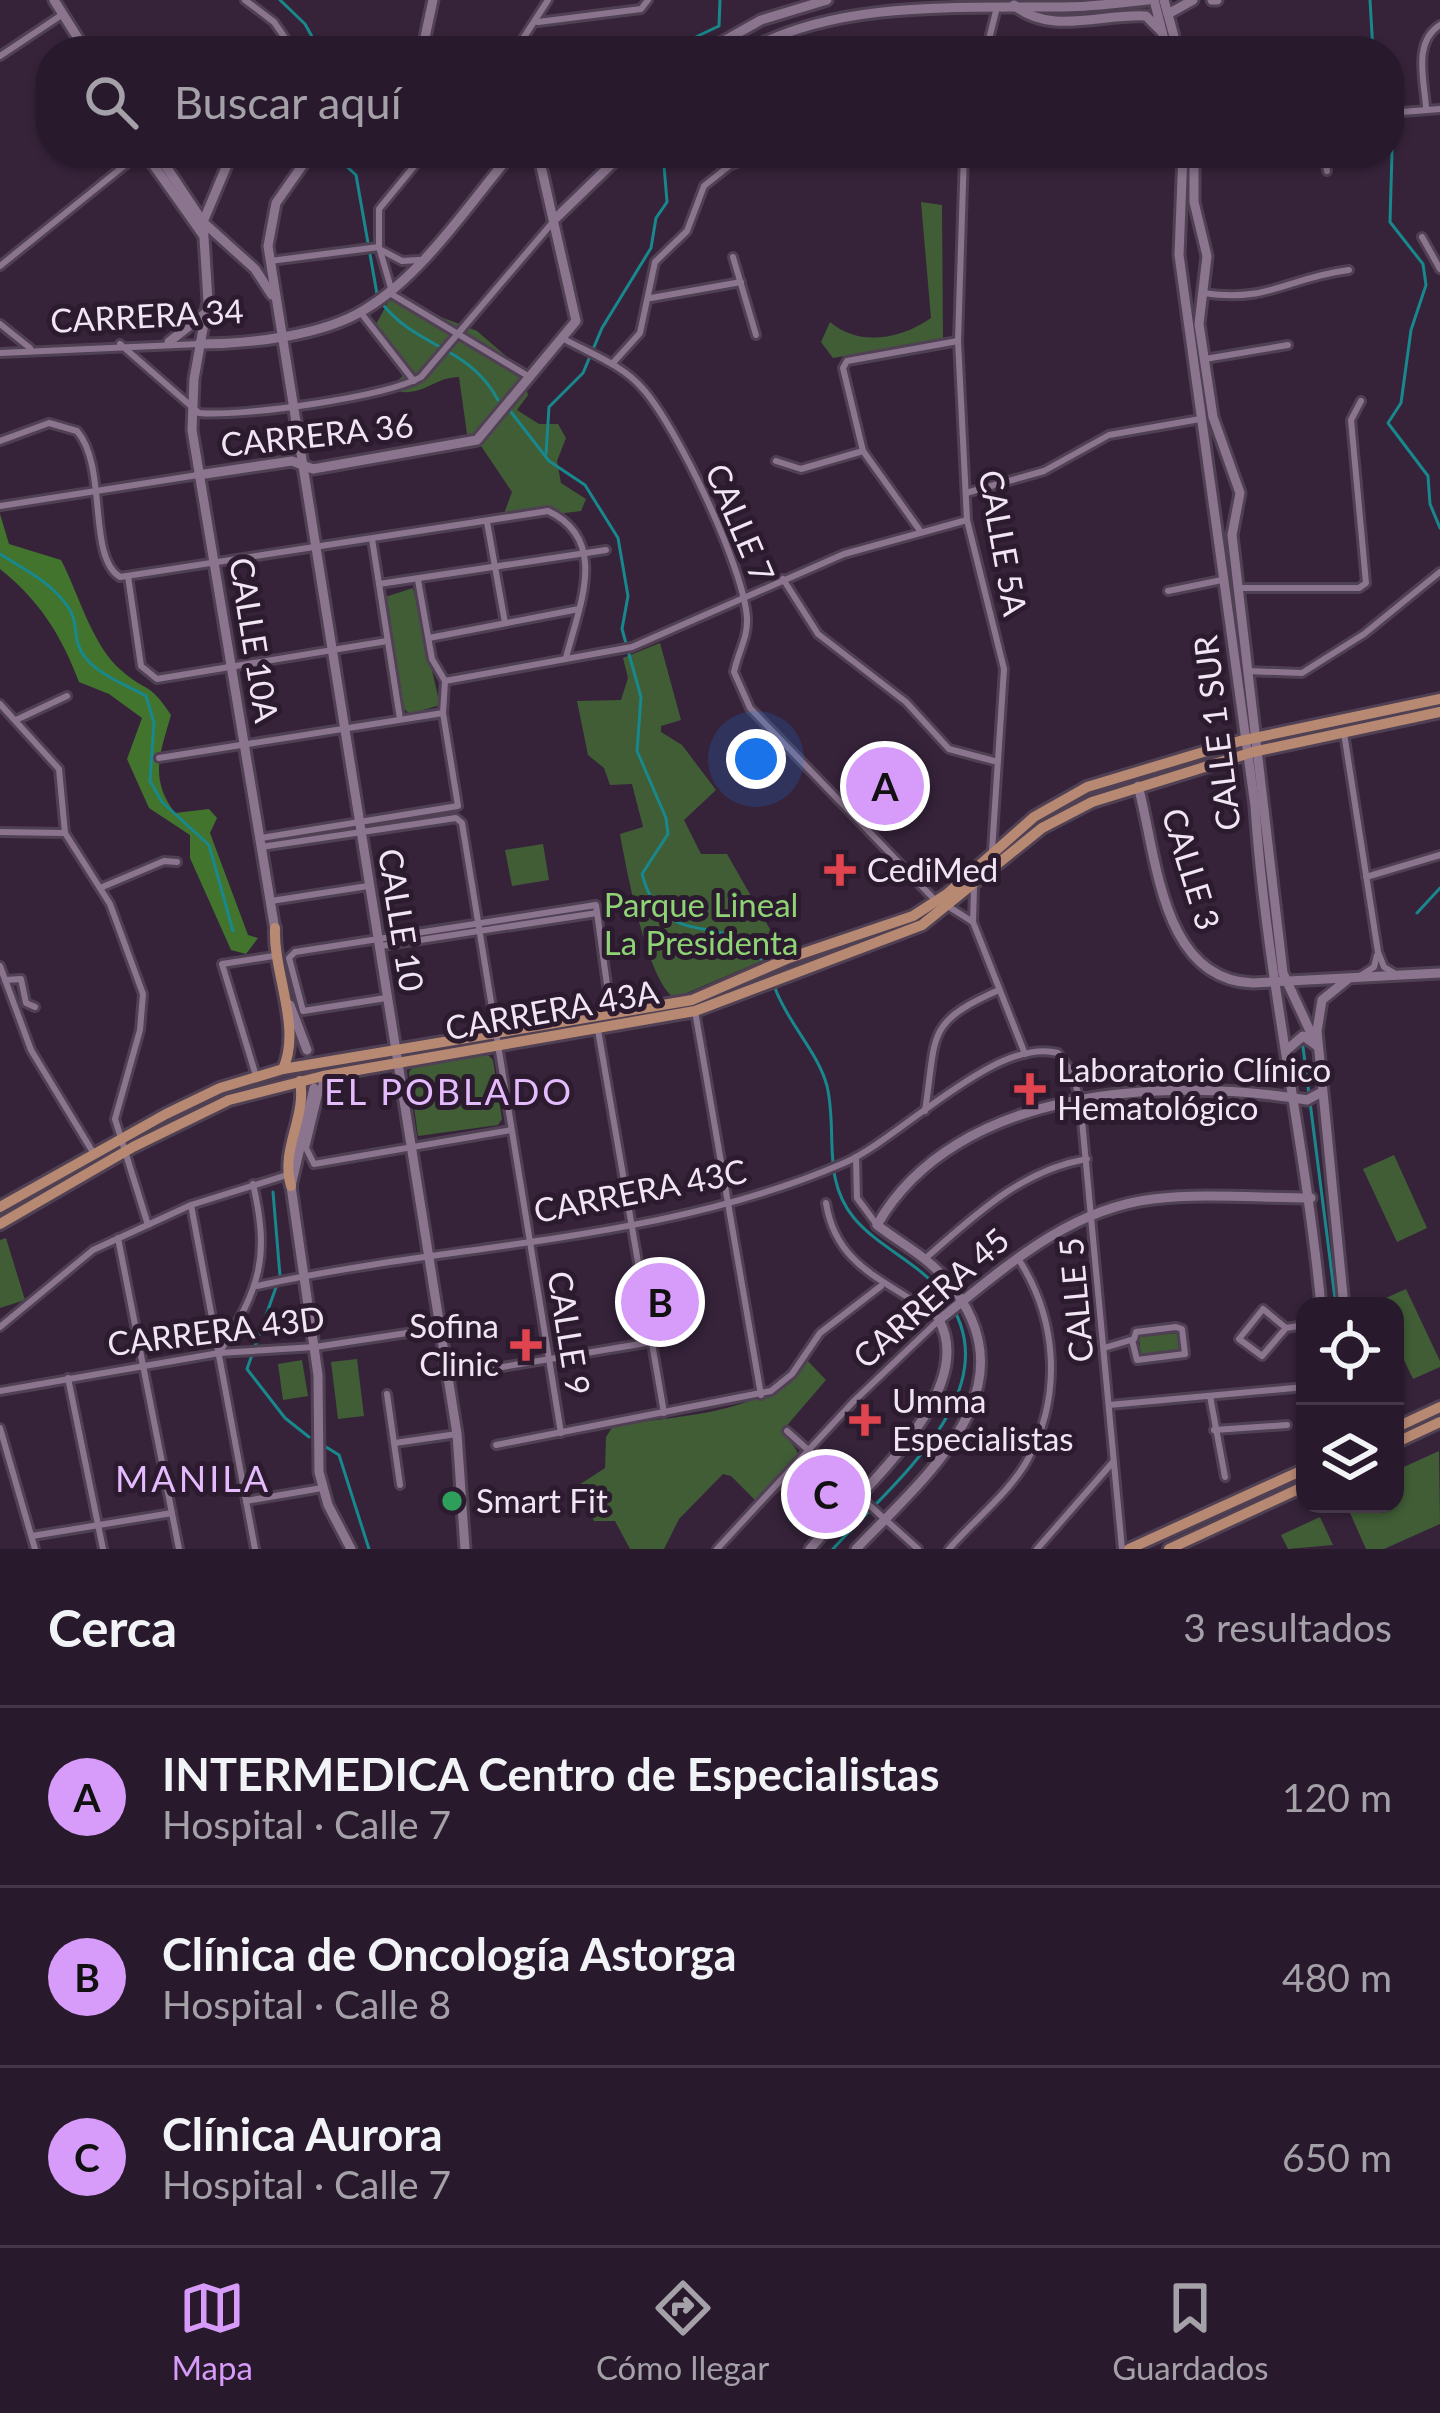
<!DOCTYPE html>
<html lang="es">
<head>
<meta charset="utf-8">
<style>
	body { margin:0; font-family:Lato,sans-serif; background:#342738; color:#f1f3f6 }
	.controls { position:absolute; right:36px; bottom:36px; display:grid; overflow:hidden; border-radius:24px; box-shadow:0 3px 9px #0004 }
	.controls button { width:108px; height:108px; display:grid; place-items:center; padding:0; border:0; border-bottom:3px solid #443848; background:#281a2c; color:#f1f3f6; font:60px sans-serif }
	.you { position:absolute; left:756px; top:759px; width:42px; height:42px; margin:-30px; border:9px solid #fff; border-radius:50%; background:#1a73e8; box-shadow:0 0 0 18px #1a73e833 }
	.badge { display:grid; place-items:center; width:78px; height:78px; border-radius:50%; background:#d79bf9; color:#111; font-size:39px; font-weight:700 }
	.pin { position:absolute; translate:-50% -50%; border:6px solid #fff; box-shadow:0 3px 12px #0006 }
	.list { margin:0; padding:0; list-style:none }
	h2 { display:flex; justify-content:space-between; align-items:center; height:156px; margin:0; padding:0 48px; font-size:51px }
	h2 small { font-size:39px; font-weight:400; color:#a5a1a9 }
	.list li { display:grid; grid-template-columns:78px 1fr auto; gap:36px; align-items:center; box-sizing:border-box; height:180px; padding:0 48px; border-top:3px solid #443848 }
	.list b { display:block; font-size:45px; white-space:nowrap }
	.list p { margin:0; font-size:39px; white-space:nowrap; color:#a5a1a9 }
	.list em { font-size:39px; font-style:normal; color:#a5a1a9 }
	.icon { flex:none; width:66px; height:66px; fill:none; stroke:currentColor; stroke-width:2; stroke-linecap:round; stroke-linejoin:round }
	.map { position:relative; flex:none; width:1440px; height:1549px; overflow:hidden }
	.search { position:absolute; background:#281a2c; box-shadow:0 3px 9px #0004; left:36px; right:36px; top:36px; height:132px; display:flex; align-items:center; gap:30px; box-sizing:border-box; padding:0 42px; border-radius:48px; color:#a5a1a9; font-size:45px }
	.sheet { height:696px; background:#281a2c }
	nav { display:flex; justify-content:space-around; align-items:center; box-sizing:border-box; height:168px; border-top:3px solid #443848; background:#281a2c; font-size:33px; color:#a5a1a9 }
	nav a { display:grid; justify-items:center; gap:6px }
	nav .on { color:#d79bf9 }
	.map>svg:first-child { display:block }
</style>
</head>
<body>
<div class="map">
<svg width="1440" height="1549" viewBox="0 0 1440 1549">
	<rect width="100%" height="100%" fill="#36233a"/>
	<g fill="#405d36">
		<path d="M921,202L942,205L943,340L833,358L821,342L830,322C859,347 901,339 931,318Z"/>
		<path d="M401,294L413,306L477,331L520,368L528,395L517,410L539,424H558L566,438L557,461L561,483L586,499L581,511L509,520L505,511L512,492L473,434H467L459,377C436,377 426,394 401,392L396,382L405,374L375,326L388,302Z"/>
		<polygon points="413,588 440,705 410,714 403,708 385,597"/>
		<path d="M660,643L681,720L661,726V732L682,745L716,790L684,820L701,854H727L783,952L675,998C648,984 626,868 620,834L643,827L632,784L610,785L604,768L588,755L577,701L621,700L628,678L623,658Z"/>
		<polygon points="543,844 549,880 512,886 505,850"/>
		<polygon points="488,1055 493,1060 502,1119 498,1125 418,1136 409,1072 414,1066"/>
		<polygon points="1394,1155 1427,1228 1397,1242 1363,1169"/>
		<polygon points="6,1238 25,1300 0,1308 0,1240"/>
		<polygon points="1406,1289 1440,1361 1440,1367 1413,1379 1395,1341 1395,1306 1377,1302"/>
		<polygon points="1178,1333 1180,1353 1141,1356 1139,1337"/>
		<polygon points="357,1359 364,1416 338,1419 331,1362"/>
		<path d="M806,1359L826,1380L783,1430C786,1440 795,1444 798,1454C806,1474 775,1498 758,1503L731,1476L723,1474L679,1519L664,1549H630L615,1521H594L579,1485L605,1468L606,1437L613,1426C674,1415 770,1416 806,1359Z"/>
		<polygon points="302,1360 308,1396 283,1400 278,1364"/>
		<polygon points="1439,1451 1440,1524 1384,1549 1366,1549 1346,1504 1395,1504 1395,1471"/>
		<polygon points="1320,1517 1333,1545 1288,1549 1281,1535"/>
	</g>
	<path fill="#42742e" d="M0,514L9,544L61,560C79,594 92,646 122,671C147,693 149,681 171,715C160,754 149,778 175,813L209,809L217,818L210,833L248,935L258,938L246,954L231,950L190,858V835L149,808L127,759L142,718L109,694L79,682C61,635 40,601 0,569Z"/>
	<g fill="none" stroke-linecap="round" stroke-linejoin="round">
		<g stroke="#18888c" stroke-width="3">
			<polyline points="280,0 305,24 320,51"/>
			<polyline points="1370,0 1373,51"/>
			<polyline points="666,51 719,26 720,0"/>
			<polyline points="1393,118 1390,222 1423,264 1426,285 1411,330 1401,403 1388,423 1428,476 1430,504 1440,528"/>
			<polyline points="332,153 356,175 377,294"/>
			<path d="M381,302C415,348 469,345 498,400"/>
			<path d="M511,412L549,461L585,485L618,538L628,596L622,629L641,697L637,751L666,818L668,834L642,874C664,956 726,907 761,959"/>
			<polyline points="546,454 549,407 583,373 602,328 651,248 656,218 667,202 663,153"/>
			<path d="M0,554C25,570 51,582 68,607C77,620 74,630 78,644C86,671 123,683 146,696L154,723L150,781L162,802L209,845L233,931"/>
			<polyline points="1417,913 1440,888"/>
			<path d="M775,988C787,1022 818,1052 827,1086C838,1132 821,1178 854,1218C879,1248 920,1263 945,1296C1015,1389 889,1486 833,1549"/>
			<polyline points="1303,1047 1336,1306"/>
			<polyline points="273,1192 280,1276 247,1369 285,1418 309,1437"/>
			<polyline points="326,1447 339,1455 369,1549"/>
		</g>
		<g stroke="#504053" stroke-width="12">
			<g id="street">
				<polyline points="245,0 274,22 294,51"/>
				<polyline points="538,22 641,9 648,0"/>
				<polyline points="515,51 548,0"/>
				<polyline points="986,51 997,7"/>
				<polyline points="0,56 63,14"/>
				<path d="M1426,107C1424,79 1413,42 1440,25"/>
				<polyline points="1389,113 1440,109"/>
				<polyline points="425,153 379,209 379,247 393,295 528,376"/>
				<polyline points="964,153 958,341 967,520 1004,669 992,851"/>
				<polyline points="1324,153 1327,171"/>
				<polyline points="1422,237 1440,269"/>
				<polyline points="381,250 402,261 419,260"/>
				<polyline points="733,257 756,335"/>
				<polyline points="270,261 379,247"/>
				<polyline points="0,266 140,153"/>
				<path d="M1203,293C1269,303 1286,278 1349,270"/>
				<polyline points="651,298 741,282"/>
				<polyline points="361,313 414,381"/>
				<polyline points="0,324 30,348"/>
				<path d="M564,339C591,354 623,365 643,389C677,427 744,568 747,618C748,638 738,652 734,672L750,708L934,899"/>
				<path d="M120,344L199,413C242,417 385,397 421,377L553,222"/>
				<polyline points="0,353 199,344"/>
				<polyline points="1205,359 1288,345"/>
				<polyline points="612,364 640,333 655,262 687,231 704,186 729,166 764,153"/>
				<path d="M0,441L49,423L77,431C108,467 87,557 120,577L548,511C610,540 579,606 566,658"/>
				<polyline points="776,461 801,469 863,451"/>
				<polyline points="966,493 1044,471 1109,435 1200,419"/>
				<polyline points="0,506 198,475"/>
				<polyline points="487,522 505,623"/>
				<polyline points="921,532 863,451 843,368 847,361 958,341"/>
				<polyline points="372,539 400,719"/>
				<polyline points="128,576 141,666 157,679 387,641"/>
				<polyline points="783,579 818,634 906,702 949,749 994,761"/>
				<polyline points="379,584 606,550"/>
				<polyline points="1239,588 1359,588 1366,583 1351,420 1361,401"/>
				<polyline points="1168,591 1222,580"/>
				<polyline points="429,638 579,609"/>
				<polyline points="1247,671 1302,673 1364,634 1440,572"/>
				<polyline points="445,681 632,647 844,554 967,520"/>
				<polyline points="0,704 59,769 65,833 110,904 143,994 140,1030 115,1119 148,1225"/>
				<polyline points="16,720 67,696"/>
				<polyline points="1344,733 1378,952 1384,967 1394,973"/>
				<polyline points="159,758 443,713"/>
				<polyline points="0,832 65,833"/>
				<polyline points="261,838 458,806 443,713 445,681 432,659 418,580"/>
				<polyline points="261,847 456,818 462,823 561,1433"/>
				<polyline points="1366,877 1440,855"/>
				<polyline points="100,888 164,861 177,862"/>
				<polyline points="974,888 973,922 1025,1054"/>
				<polyline points="271,901 368,886"/>
				<polyline points="946,905 973,922"/>
				<polyline points="381,946 597,913"/>
				<polyline points="0,966 31,1050 94,1154"/>
				<polyline points="1360,976 1374,967 1377,955"/>
				<polyline points="5,980 21,979 26,1003 35,1007"/>
				<polyline points="386,998 303,1011 289,958 295,952 596,905 611,1014"/>
				<polyline points="695,1011 761,1395"/>
				<polyline points="598,1030 664,1413"/>
				<polyline points="256,1076 222,964 274,956"/>
				<polyline points="323,1078 306,1148 314,1164 511,1130"/>
				<path d="M925,1111C937,1035 924,1023 999,990"/>
				<polyline points="856,1157 857,1198 877,1225"/>
				<polyline points="191,1205 255,1549"/>
				<polyline points="118,1238 179,1549"/>
				<path d="M926,1258C974,1216 1021,1170 1087,1159"/>
				<path d="M257,1286C451,1243 660,1243 844,1163C900,1139 996,1036 1058,1053L1071,1071L1080,1099L1122,1549"/>
				<polyline points="0,1327 93,1250 191,1205 287,1175"/>
				<polyline points="1286,1328 1263,1309 1239,1339 1262,1356 1286,1328 1305,1325"/>
				<polyline points="1104,1348 1134,1339 1136,1332 1176,1327 1182,1329 1185,1354 1137,1360 1132,1340"/>
				<path d="M221,1350C260,1287 270,1258 253,1184"/>
				<polyline points="448,1376 652,1342"/>
				<polyline points="68,1378 103,1549"/>
				<polyline points="0,1391 219,1353 315,1347 440,1328"/>
				<polyline points="387,1394 400,1485"/>
				<polyline points="1210,1396 1225,1477"/>
				<polyline points="1109,1405 1305,1387"/>
				<polyline points="0,1428 35,1549"/>
				<polyline points="1214,1430 1287,1425"/>
				<polyline points="787,1431 918,1549"/>
				<polyline points="395,1443 457,1434"/>
				<polyline points="496,1445 771,1391 792,1374 820,1333 881,1286"/>
				<polyline points="246,1501 322,1488"/>
				<polyline points="32,1536 172,1513"/>
				<path d="M717,1549L853,1402L939,1320C894,1281 837,1272 826,1203"/>
				<path d="M949,1549C973,1521 1011,1491 1028,1459C1063,1394 1057,1317 1017,1257"/>
				<polyline points="1037,1549 1113,1462"/>
			</g>
		</g>
		<g stroke="#504053" stroke-width="15">
			<g id="secondary">
				<polyline points="54,0 86,51"/>
				<polyline points="1154,0 1167,51"/>
				<polyline points="1164,0 1178,51"/>
				<polyline points="1212,0 1217,0"/>
				<path d="M1014,5C1050,36 1103,13 1146,16L1162,32"/>
				<polyline points="1168,14 1193,0"/>
				<polyline points="422,51 433,0"/>
				<polyline points="706,51 761,20 827,0"/>
				<path d="M747,51C838,0 958,8 1064,7C1092,7 1120,3 1148,0"/>
				<polyline points="145,153 203,235"/>
				<polyline points="157,153 203,222 255,269 272,295"/>
				<polyline points="232,153 203,222 208,301 194,379 192,430 275,930"/>
				<polyline points="311,153 276,203 268,246 457,1434 465,1549"/>
				<path d="M1183,153L1179,255L1255,806C1266,974 1305,1138 1321,1306"/>
				<polyline points="1194,153 1194,202 1207,256 1199,324 1213,417 1240,493 1232,535 1283,973 1317,1046"/>
				<polyline points="556,218 623,153"/>
				<polyline points="169,342 203,315"/>
				<path d="M199,344C248,344 322,336 364,310C423,275 468,205 512,153"/>
				<polyline points="198,475 292,461 313,469 477,440 576,321 538,153"/>
				<path d="M1138,786C1157,854 1160,980 1253,983L1440,973"/>
				<polyline points="290,1005 307,1050"/>
				<polyline points="1289,1048 1303,1036 1316,1045"/>
				<polyline points="314,1088 291,1186 318,1375 319,1472 328,1505 351,1549"/>
				<polyline points="1344,1306 1317,1031 1322,1000 1348,979"/>
				<path d="M810,1549C853,1497 980,1394 939,1320C1003,1269 1068,1209 1153,1199C1204,1193 1259,1198 1311,1198"/>
				<path d="M856,1549C930,1472 1039,1383 943,1276C924,1255 899,1242 877,1225C956,1086 1168,1077 1307,1100L1322,1092"/>
			</g>
		</g>
		<g stroke="#504053" stroke-width="16">
			<g id="primary">
				<path d="M275,928C273,973 302,1027 283,1069"/>
				<path d="M291,1186C280,1149 307,1117 300,1081"/>
				<polyline points="0,1207 166,1114 220,1088 283,1069 692,1000 789,958 913,916 947,894 1034,817 1087,787 1240,741 1440,699"/>
				<polyline points="0,1224 133,1147 229,1100 323,1076 695,1011 922,925 1042,828 1092,802 1253,752 1440,712"/>
				<polyline points="1395,1428 1440,1407"/>
				<polyline points="1395,1443 1440,1422"/>
				<polyline points="1129,1549 1305,1469"/>
				<polyline points="1169,1549 1305,1486"/>
			</g>
		</g>
		<use href="#street" stroke="#8a748e" stroke-width="6"/>
		<use href="#secondary" stroke="#8a748e" stroke-width="9"/>
		<use href="#primary" stroke="#b88972" stroke-width="10"/>
	</g>
	<g fill="#e0444e" stroke="#2c1a2f" stroke-width="4.5">
		<path d="M834 852h12v12h12v12h-12v12h-12v-12h-12v-12h12z"/>
		<path d="M1024 1071h12v12h12v12h-12v12h-12v-12h-12v-12h12z"/>
		<path d="M520 1327h12v12h12v12h-12v12h-12v-12h-12v-12h12z"/>
		<path d="M859 1402h12v12h12v12h-12v12h-12v-12h-12v-12h12z"/>
	</g>
	<circle fill="#2e9e5b" stroke="#2c1a2f" stroke-width="4.5" cx="452" cy="1501" r="12"/>
	<g text-anchor="middle" stroke-width="10" stroke-linejoin="round" paint-order="stroke">
		<g font-size="33" fill="#f1e5f4" stroke="#2c1a2f">
			<text transform="translate(147 316) rotate(-3)" y="12">CARRERA 34</text>
			<text transform="translate(317 435) rotate(-6)" y="12">CARRERA 36</text>
			<text transform="translate(740 523) rotate(67)" y="12">CALLE 7</text>
			<text transform="translate(1003 543) rotate(80)" y="12">CALLE 5A</text>
			<text transform="translate(254 640) rotate(81)" y="12">CALLE 10A</text>
			<text transform="translate(1217 733) rotate(-97)" y="12">CALLE 1 SUR</text>
			<text transform="translate(1191 869) rotate(73)" y="12">CALLE 3</text>
			<text transform="translate(401 920) rotate(81)" y="12">CALLE 10</text>
			<text transform="translate(552 1010) rotate(-10)" y="12">CARRERA 43A</text>
			<text transform="translate(640 1191) rotate(-11)" y="12">CARRERA 43C</text>
			<text transform="translate(931 1298) rotate(-41)" y="12">CARRERA 45</text>
			<text transform="translate(1076 1300) rotate(-95)" y="12">CALLE 5</text>
			<text transform="translate(216 1331) rotate(-7)" y="12">CARRERA 43D</text>
			<text transform="translate(569 1333) rotate(81)" y="12">CALLE 9</text>
		</g>
		<g font-size="33" fill="#f1e5f4" stroke="#2c1a2f" text-anchor="start">
			<text x="867" y="882">CediMed</text>
			<text x="1057" y="1082">Laboratorio Clínico<tspan x="1057" dy="38">Hematológico</tspan></text>
			<text x="499" y="1338" text-anchor="end">Sofina<tspan x="499" dy="38">Clinic</tspan></text>
			<text x="892" y="1413">Umma<tspan x="892" dy="38">Especialistas</tspan></text>
			<text x="476" y="1513">Smart Fit</text>
		</g>
		<g font-size="33" fill="#8ed475" stroke="#2c1a2f">
			<text x="701" y="917">Parque Lineal<tspan x="701" dy="38">La Presidenta</tspan></text>
		</g>
		<g font-size="36" letter-spacing="3" fill="#e4bbfd" stroke="#2c1a2f">
			<text x="449" y="1105">EL POBLADO</text>
			<text x="193" y="1492">MANILA</text>
		</g>
	</g>
</svg>
<div class="controls">
<button><svg class="icon" aria-label="locate" viewBox="0 0 24 24"><circle cx="12" cy="12" r="6"/><path d="M12 2v4M12 18v4M2 12h4M18 12h4"/></svg></button>
<button><svg class="icon" aria-label="layers" viewBox="0 0 24 24"><path d="M12 4l9 5-9 5-9-5zM3 14l9 5 9-5"/></svg></button>
</div>
<div class="you"></div>
<div class="pin badge" style="left:885px;top:786px">A</div>
<div class="pin badge" style="left:660px;top:1302px">B</div>
<div class="pin badge" style="left:826px;top:1494px">C</div>
<div class="search"><svg class="icon" aria-label="search" viewBox="0 0 24 24"><circle cx="10" cy="10" r="6"/><path d="M15 15l6 6"/></svg>Buscar aquí</div>
</div>
<section class="sheet">
<h2>Cerca<small>3 resultados</small></h2>
<ul class="list">
<li><span class="badge">A</span><div><b>INTERMEDICA Centro de Especialistas</b><p>Hospital · Calle 7</p></div><em>120 m</em></li>
<li><span class="badge">B</span><div><b>Clínica de Oncología Astorga</b><p>Hospital · Calle 8</p></div><em>480 m</em></li>
<li><span class="badge">C</span><div><b>Clínica Aurora</b><p>Hospital · Calle 7</p></div><em>650 m</em></li>
</ul>
</section>
<nav>
<a class="on"><svg class="icon" aria-label="map" viewBox="0 0 24 24"><path d="M3 6l6-2 6 2 6-2v14l-6 2-6-2-6 2zM9 4v14M15 6v14"/></svg>Mapa</a>
<a><svg class="icon" aria-label="directions" viewBox="0 0 24 24"><path d="M12 3l9 9-9 9-9-9zM9 14v-3h6M13 9l2 2-2 2"/></svg>Cómo llegar</a>
<a><svg class="icon" aria-label="saved" viewBox="0 0 24 24"><path d="M7 4h10v16l-5-4-5 4z"/></svg>Guardados</a>
</nav>
</body>
</html>
